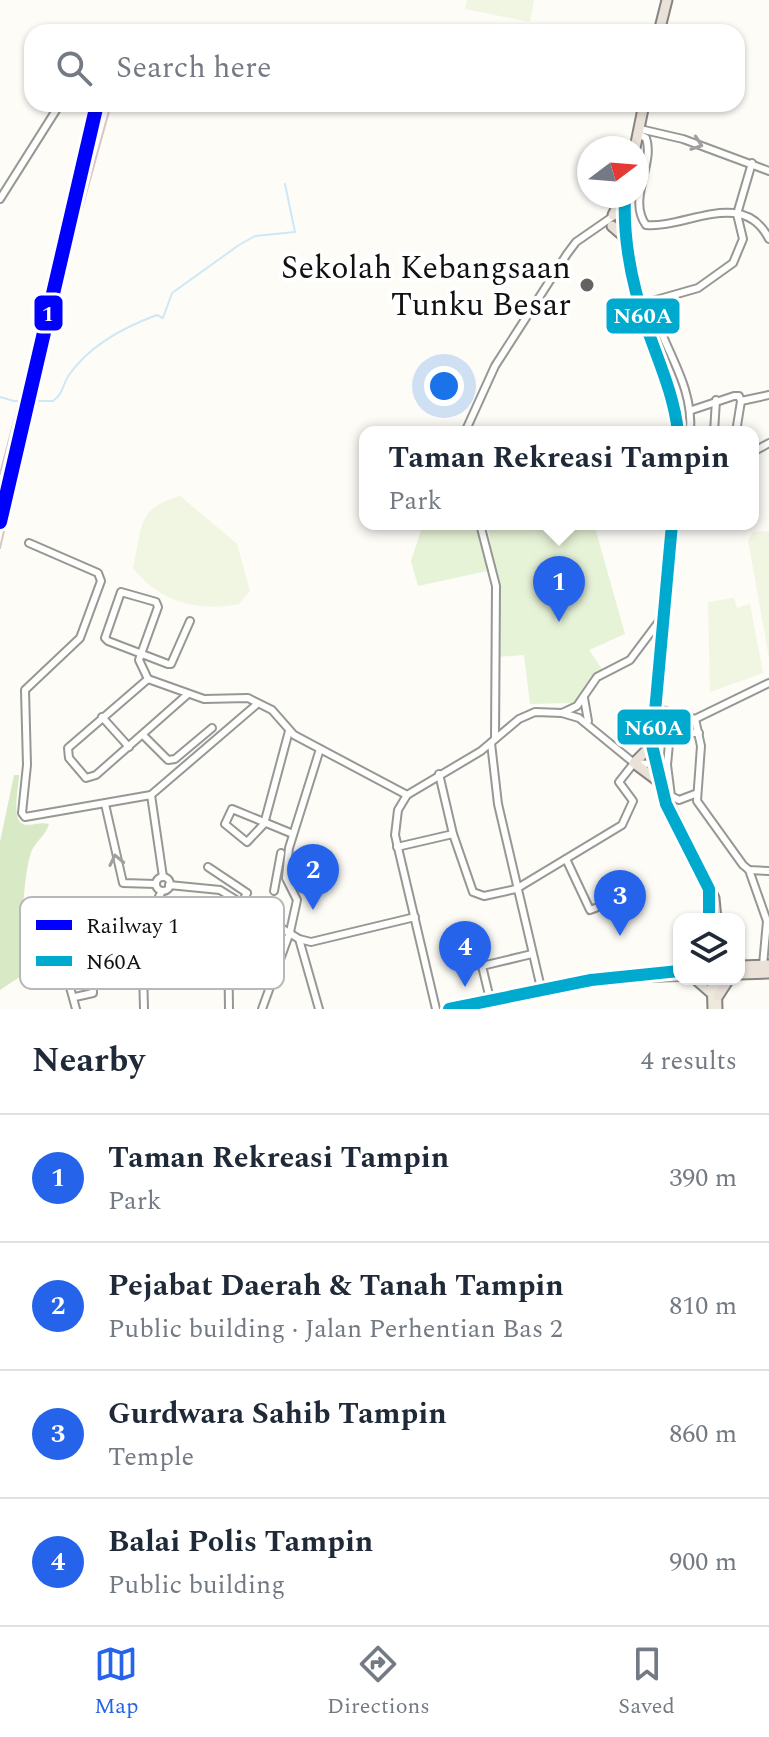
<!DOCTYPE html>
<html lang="en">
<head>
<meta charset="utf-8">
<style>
	body { margin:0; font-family:Spectral,serif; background:#f2f2f3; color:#1f2937 }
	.controls { position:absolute; right:24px; bottom:24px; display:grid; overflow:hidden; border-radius:16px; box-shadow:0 2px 6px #0004 }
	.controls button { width:72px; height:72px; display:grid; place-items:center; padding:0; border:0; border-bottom:2px solid #e0e1e3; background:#fff; color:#1f2937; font:40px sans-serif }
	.compass { position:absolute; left:577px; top:136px; width:72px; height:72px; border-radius:50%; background:#fff; box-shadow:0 2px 6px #0004; rotate:74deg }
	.you { position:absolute; left:444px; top:386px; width:28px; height:28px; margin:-20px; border:6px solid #fff; border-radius:50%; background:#1a73e8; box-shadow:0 0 0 12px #1a73e833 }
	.badge { display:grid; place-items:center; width:52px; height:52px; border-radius:50%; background:#2563eb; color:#fff; font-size:26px; font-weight:700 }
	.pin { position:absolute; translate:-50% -66px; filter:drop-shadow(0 2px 4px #0008) }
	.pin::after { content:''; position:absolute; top:42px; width:28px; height:24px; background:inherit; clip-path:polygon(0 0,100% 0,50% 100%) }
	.popup { position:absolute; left:359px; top:426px; width:400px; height:104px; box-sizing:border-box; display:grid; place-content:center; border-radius:16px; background:#fff; filter:drop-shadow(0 2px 6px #0005); font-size:26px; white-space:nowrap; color:#747a83 }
	.popup b { font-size:30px; color:#1f2937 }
	.popup::after { content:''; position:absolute; left:50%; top:100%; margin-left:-16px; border:16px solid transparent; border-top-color:#fff }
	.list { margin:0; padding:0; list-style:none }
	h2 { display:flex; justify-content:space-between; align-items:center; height:104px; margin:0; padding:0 32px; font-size:34px }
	h2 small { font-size:26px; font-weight:400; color:#747a83 }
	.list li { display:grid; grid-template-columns:52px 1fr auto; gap:24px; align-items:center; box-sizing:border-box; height:128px; padding:0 32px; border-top:2px solid #e0e1e3 }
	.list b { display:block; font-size:30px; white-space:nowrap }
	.list p { margin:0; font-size:26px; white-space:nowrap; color:#747a83 }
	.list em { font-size:26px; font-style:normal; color:#747a83 }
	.icon { flex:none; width:44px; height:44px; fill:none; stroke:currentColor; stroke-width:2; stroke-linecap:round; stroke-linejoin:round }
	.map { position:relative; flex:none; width:769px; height:1009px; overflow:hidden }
	.search { position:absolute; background:#fff; box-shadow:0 2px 6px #0004; left:24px; right:24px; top:24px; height:88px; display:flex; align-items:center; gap:20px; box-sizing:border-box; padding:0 28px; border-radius:24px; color:#747a83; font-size:30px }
	.sheet { height:616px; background:#fff }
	nav { display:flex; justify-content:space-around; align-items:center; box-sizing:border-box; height:112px; border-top:2px solid #e0e1e3; background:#fff; font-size:22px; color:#747a83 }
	nav a { display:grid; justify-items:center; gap:4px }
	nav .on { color:#2563eb }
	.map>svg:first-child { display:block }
</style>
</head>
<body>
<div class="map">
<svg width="769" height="1009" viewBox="0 0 769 1009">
	<rect width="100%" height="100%" fill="#fdfcf7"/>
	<g fill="#e7f3d7">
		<polygon points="423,524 479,524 492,570 418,586 411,561"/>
		<polygon points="518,524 594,524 625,634 589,650 604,672 573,703 530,704 524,655 496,657 496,574 488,528"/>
	</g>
	<path fill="#d8eac5" d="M14,775H19C19,786 11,819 23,824C30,827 40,821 49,824C46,835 37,840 32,850C23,870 20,951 21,976L0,990V842Z"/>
	<g fill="#f0f6e1">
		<polygon points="467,0 534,0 530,22 465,9"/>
		<path d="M180,496L237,544L250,591L239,604C197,612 160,602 133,568C143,527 135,509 180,496Z"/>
		<polygon points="769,531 769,658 748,540 753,532"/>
		<polygon points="734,598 737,608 750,604 763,673 710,692 708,602"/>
	</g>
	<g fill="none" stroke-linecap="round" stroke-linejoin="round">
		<path stroke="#cde8f7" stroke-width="2" d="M0,397L14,401H53C64,393 62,385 69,375C89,346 124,327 157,315L163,318L172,293L239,245L255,236L295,232L285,184"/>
		<g stroke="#979795" stroke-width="10">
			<g id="minor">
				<polyline points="640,129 683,139 769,171"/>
				<path d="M638,134L646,138C655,164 627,199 646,225C685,229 743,187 769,239"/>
				<polyline points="0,199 60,104"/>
				<path d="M651,302C662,348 694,383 690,432"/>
				<polyline points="642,304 698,288 733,263 743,239 737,214 752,163"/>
				<polyline points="741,401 769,395"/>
				<polyline points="692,410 734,396 739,396 741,401"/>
				<polyline points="465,432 495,366 567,254 576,242 615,215"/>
				<polyline points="714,432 716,400"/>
				<polyline points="736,432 741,401"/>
				<polyline points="753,452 769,443"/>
				<polyline points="480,524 496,586 495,739"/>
				<polyline points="29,543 98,573 101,581 80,638 25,690 27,765 22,813 25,817 151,795 256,705"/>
				<polyline points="190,621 171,664 168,664 108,641 105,638 121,592 156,602 158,607 141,654 139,660 148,679 204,699 248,698 272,710 294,735 407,795"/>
				<polyline points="148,679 68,748 69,758 86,778 96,775 188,694"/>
				<polyline points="584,698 588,721"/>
				<polyline points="655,708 695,719 701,746 697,801 743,865 749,870 769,871"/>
				<polyline points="562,713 577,706 597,677 630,660 663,616"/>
				<polyline points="102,717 129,747"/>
				<polyline points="695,719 769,683"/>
				<polyline points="289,731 264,824 247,842 225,824 232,809 293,834"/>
				<polyline points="143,735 168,760 175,759 212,728"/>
				<polyline points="491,743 498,804 541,988"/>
				<polyline points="695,794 679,800 671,796 667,765 670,733 699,733"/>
				<polyline points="151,795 163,877"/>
				<polyline points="105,804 123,883 156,884"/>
				<polyline points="453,834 473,892 484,896 516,889 622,825 633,801 619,782 634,763"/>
				<polyline points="397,847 453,834 439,774"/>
				<polyline points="566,859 590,910 614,901"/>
				<polyline points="208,867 247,893 228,929 229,1009"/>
				<polyline points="749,870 767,921 763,965"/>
				<circle cx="163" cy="884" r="7"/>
				<polyline points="169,885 220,890 299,939 319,1009"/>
				<polyline points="274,891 281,853"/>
				<polyline points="299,939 311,942 415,917"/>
				<polyline points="142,951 227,940"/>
				<polyline points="62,953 91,950 93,993 75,997"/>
				<polyline points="663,974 679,971"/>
				<polyline points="490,999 482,966 532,954"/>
				<polyline points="76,1009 50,915 53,911 81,906"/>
				<polyline points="144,1009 142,929 162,891"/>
				<polyline points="262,1009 290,932 297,900 286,878 289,848 320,749"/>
				<polyline points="436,1009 395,835 398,810 407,795 481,751 519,719 535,712 562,713 579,718 634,763 667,765"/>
				<polyline points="449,1009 591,980 679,977"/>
			</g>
		</g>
		<g stroke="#858482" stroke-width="11">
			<g id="major">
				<polyline points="694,979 710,993"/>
				<polyline points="711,979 712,1009"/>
				<polyline points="717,979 718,1009"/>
			</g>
		</g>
		<g stroke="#858482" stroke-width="13">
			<g id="highway">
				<polyline points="659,32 667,0"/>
				<polyline points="635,148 644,104"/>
				<path d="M625,196C621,226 637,302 648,331C661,365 676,395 678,432"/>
				<polyline points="613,215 622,197"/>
				<polyline points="612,226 627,239"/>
				<polyline points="672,524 652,745 658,781 714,898 716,919"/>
				<polyline points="652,745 634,763 658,781"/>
				<polyline points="709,894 709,919"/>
				<polyline points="739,966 769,965"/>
				<polyline points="739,974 769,973"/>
				<polyline points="718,996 729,979"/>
			</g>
		</g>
		<use href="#minor" stroke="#fffffe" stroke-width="6"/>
		<use href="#major" stroke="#ede9dc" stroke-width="7"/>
		<use href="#highway" stroke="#eae1d8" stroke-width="9"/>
		<g stroke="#d9c6c7" stroke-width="2">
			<polyline points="61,284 111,104"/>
			<polyline points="0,474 40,323"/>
			<polyline points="0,548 38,387 59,270"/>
		</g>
		<g stroke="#fff" stroke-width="18">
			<g id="bus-1">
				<path d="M625,196C623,240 633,289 648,331C660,365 674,396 678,432"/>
				<polyline points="672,524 652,745 666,804 709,889 709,919"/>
				<polyline points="449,1009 591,980 679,971"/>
			</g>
		</g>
		<use href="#bus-1" stroke="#00a9ce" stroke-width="12"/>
		<g stroke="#fff" stroke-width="20">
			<polyline id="rail-1" points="0,522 97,104"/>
		</g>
		<use href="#rail-1" stroke="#00f" stroke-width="14"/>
	</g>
	<defs><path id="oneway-chevron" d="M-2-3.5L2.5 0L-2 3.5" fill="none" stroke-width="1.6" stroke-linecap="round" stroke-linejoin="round" transform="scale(2)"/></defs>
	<g stroke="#a0a09f">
		<use href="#oneway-chevron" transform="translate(697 144) rotate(19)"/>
		<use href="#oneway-chevron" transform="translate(116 860) rotate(-102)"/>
	</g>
	<circle fill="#646362" stroke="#fff" stroke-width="3" cx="587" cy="285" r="8"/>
	<g text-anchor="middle" stroke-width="8" stroke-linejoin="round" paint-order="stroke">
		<g font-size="32" fill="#111" stroke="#fff" text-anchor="end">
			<text x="571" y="278">Sekolah Kebangsaan<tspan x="571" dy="37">Tunku Besar</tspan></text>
		</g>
	</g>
	<rect x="20" y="897" width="264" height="92" rx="12" fill="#fff" stroke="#b8b8b8" stroke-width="2"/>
	<rect x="36" y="920" width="36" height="10" fill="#00f"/>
	<rect x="36" y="956" width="36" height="10" fill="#00a9ce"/>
	<g font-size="22" fill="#111">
		<text x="86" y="933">Railway 1</text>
		<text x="86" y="969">N60A</text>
	</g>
	<g stroke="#fff" stroke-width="3">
		<rect x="33" y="294" width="31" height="38" rx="8" fill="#00f"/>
		<rect x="605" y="297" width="76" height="38" rx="8" fill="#00a9ce"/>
		<rect x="616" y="708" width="76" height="38" rx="8" fill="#00a9ce"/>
	</g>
	<g font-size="22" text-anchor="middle" font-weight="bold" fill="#fff">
		<text x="48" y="321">1</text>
		<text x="643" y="323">N60A</text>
		<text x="654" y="735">N60A</text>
	</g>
</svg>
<div class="controls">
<button><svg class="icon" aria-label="layers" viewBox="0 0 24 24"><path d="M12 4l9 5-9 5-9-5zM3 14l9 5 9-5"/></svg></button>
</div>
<svg class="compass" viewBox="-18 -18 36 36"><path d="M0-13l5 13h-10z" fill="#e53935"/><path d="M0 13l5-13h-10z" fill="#747a83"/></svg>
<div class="you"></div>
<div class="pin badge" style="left:559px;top:622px">1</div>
<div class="popup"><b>Taman Rekreasi Tampin</b>Park</div>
<div class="pin badge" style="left:313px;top:910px">2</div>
<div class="pin badge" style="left:620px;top:936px">3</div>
<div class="pin badge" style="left:465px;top:987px">4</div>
<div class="search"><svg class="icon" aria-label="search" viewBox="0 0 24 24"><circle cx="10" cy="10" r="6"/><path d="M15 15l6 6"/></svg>Search here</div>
</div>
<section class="sheet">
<h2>Nearby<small>4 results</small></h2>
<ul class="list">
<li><span class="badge">1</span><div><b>Taman Rekreasi Tampin</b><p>Park</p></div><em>390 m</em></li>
<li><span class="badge">2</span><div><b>Pejabat Daerah &amp; Tanah Tampin</b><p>Public building · Jalan Perhentian Bas 2</p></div><em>810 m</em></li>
<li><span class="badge">3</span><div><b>Gurdwara Sahib Tampin</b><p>Temple</p></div><em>860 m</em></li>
<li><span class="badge">4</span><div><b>Balai Polis Tampin</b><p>Public building</p></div><em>900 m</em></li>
</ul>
</section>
<nav>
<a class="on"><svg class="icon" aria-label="map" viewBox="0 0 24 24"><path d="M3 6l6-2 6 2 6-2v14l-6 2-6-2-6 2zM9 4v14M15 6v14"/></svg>Map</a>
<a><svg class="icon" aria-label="directions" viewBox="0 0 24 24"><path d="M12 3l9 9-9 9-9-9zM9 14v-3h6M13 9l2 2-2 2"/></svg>Directions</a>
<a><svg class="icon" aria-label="saved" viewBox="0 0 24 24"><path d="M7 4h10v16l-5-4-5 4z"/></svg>Saved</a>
</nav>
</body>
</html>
